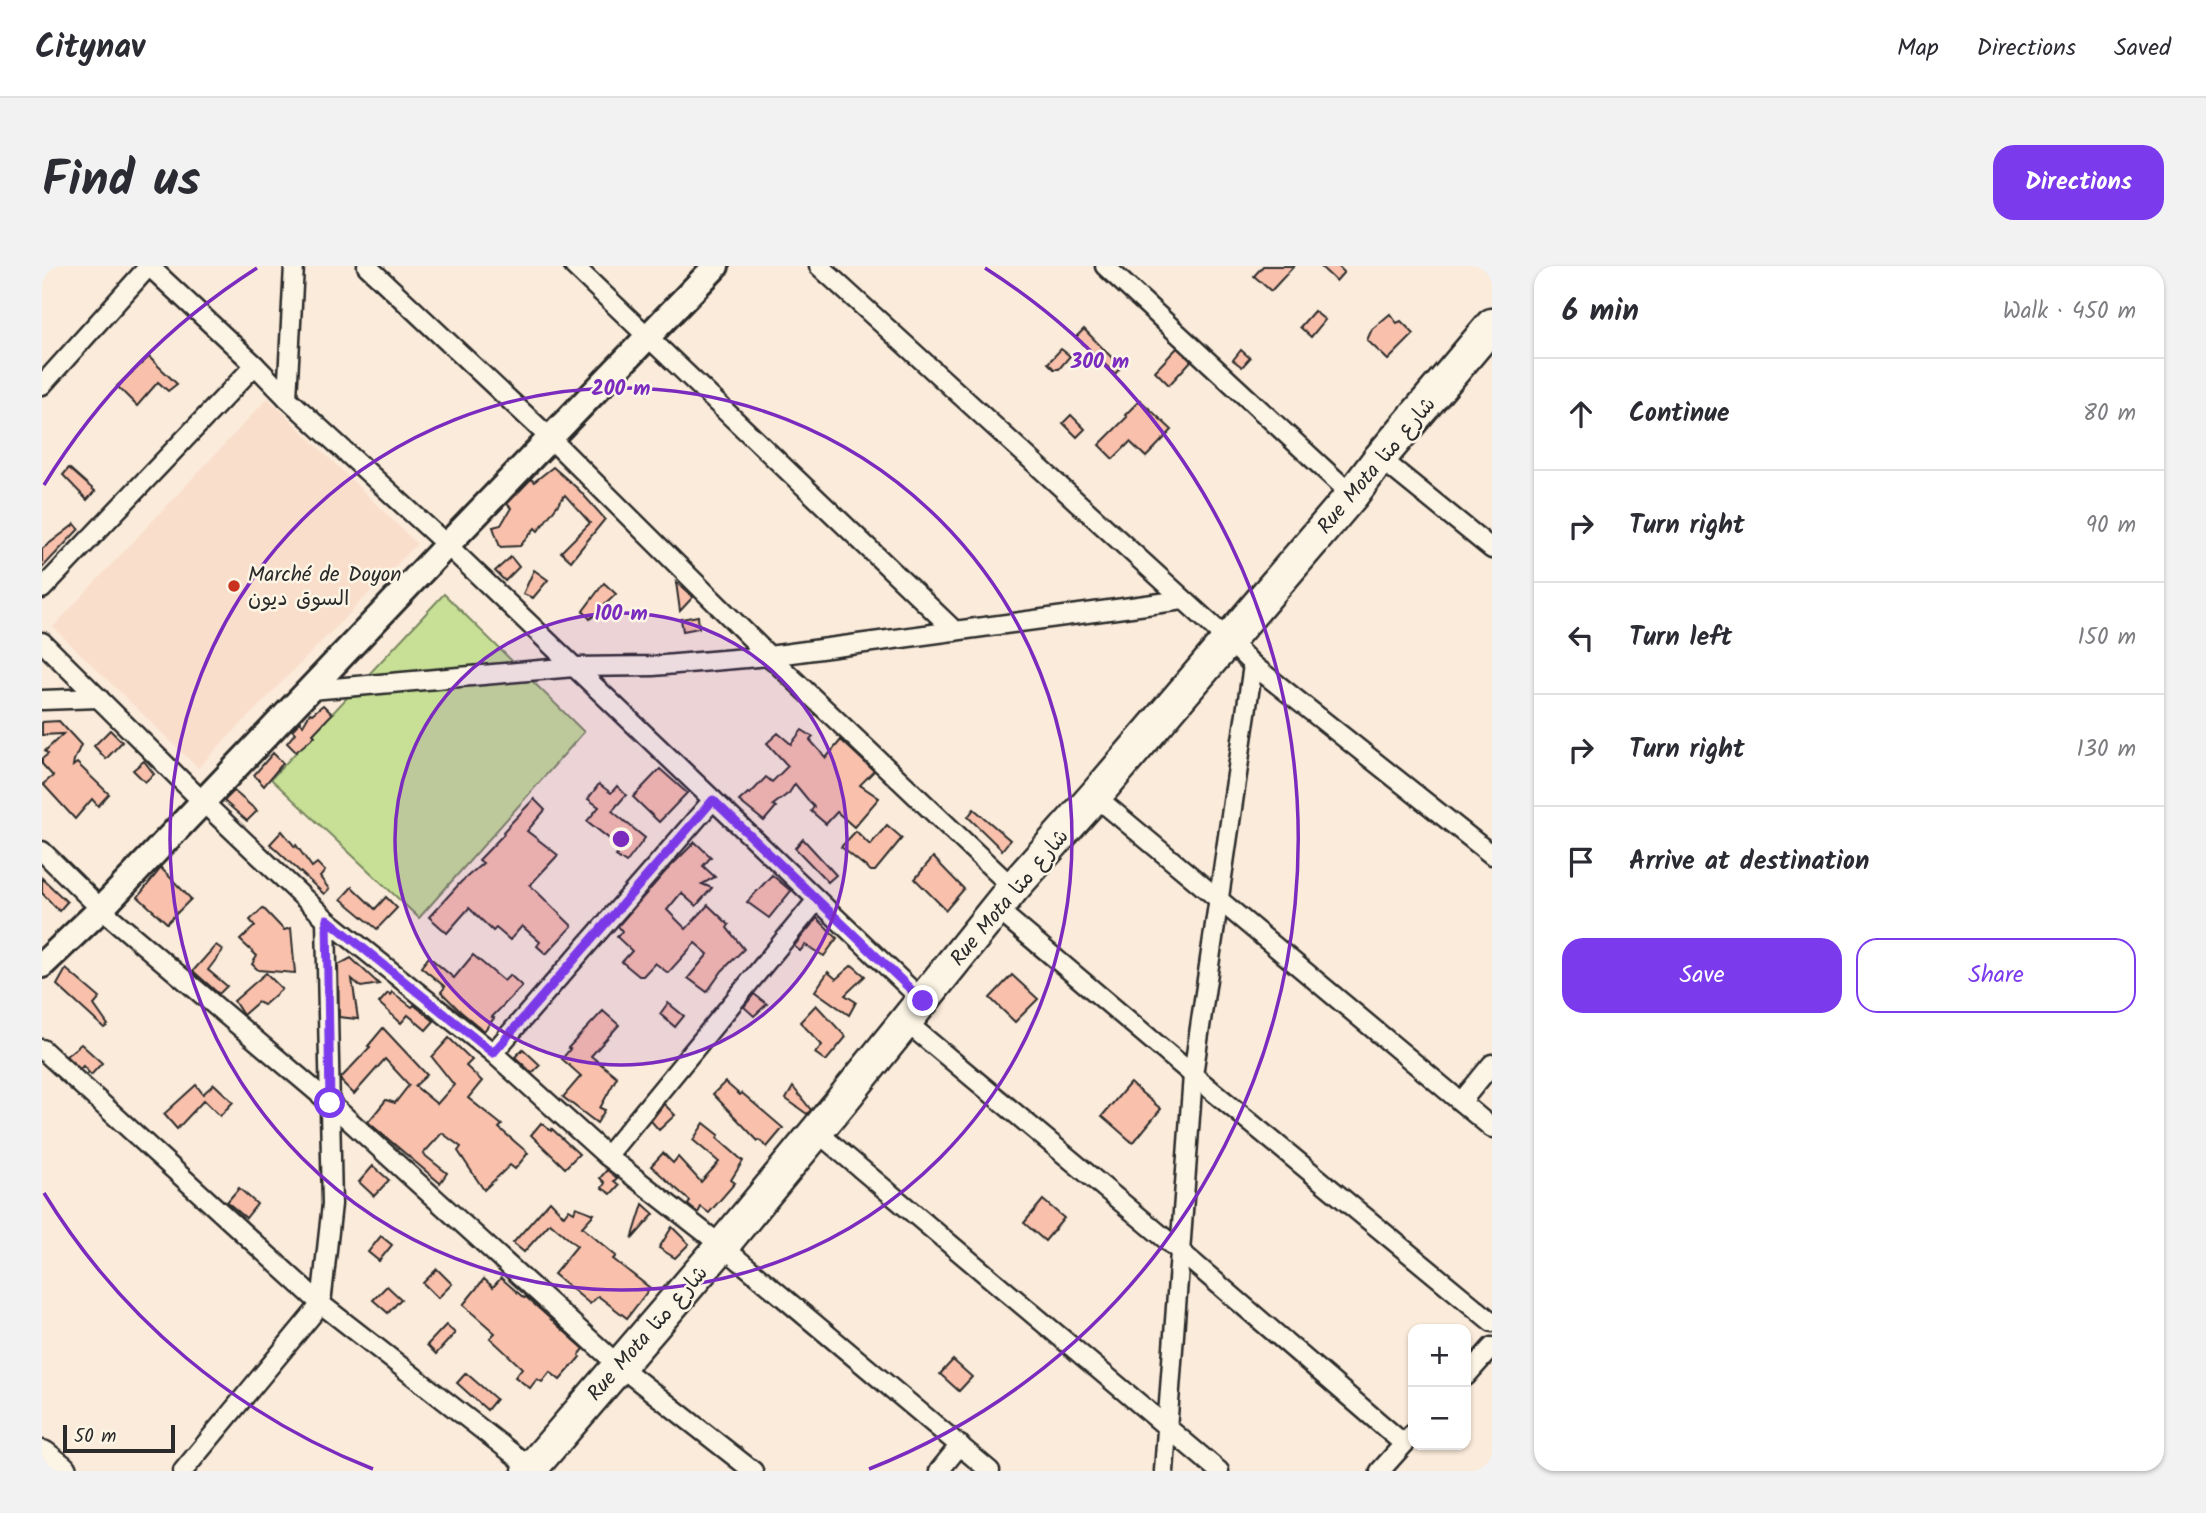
<!DOCTYPE html>
<html lang="en">
<head>
<meta charset="utf-8">
<style>
	body { margin:0; font-family:Kalam,"Playpen Sans Arabic",sans-serif; background:#f2f2f3; color:#2b2b33 }
	.controls { position:absolute; right:21px; bottom:21px; display:grid; overflow:hidden; border-radius:14px; box-shadow:0 2px 5px #0004 }
	.controls button { width:63px; height:63px; display:grid; place-items:center; padding:0; border:0; border-bottom:2px solid #e1e1e2; background:#fff; color:#2b2b33; font:35px sans-serif }
	.scale { position:absolute; left:21px; bottom:18px; width:112px; box-sizing:border-box; padding-left:7px; border:4px solid #2b2b2b; border-top:0; font-size:19px; line-height:24px; white-space:nowrap; color:#2b2b2b; -webkit-text-stroke:5px #fcf5e5; paint-order:stroke }
	.stop { position:absolute; width:21px; height:21px; margin:-16px; border:5px solid #7c3aed; border-radius:50%; background:#fff }
	.stop.end { background:#7c3aed; border-color:#fff; box-shadow:0 2px 7px #0008 }
	.list { margin:0; padding:0; list-style:none }
	h2 { display:flex; justify-content:space-between; align-items:center; height:91px; margin:0; padding:0 28px; font-size:30px }
	h2 small { font-size:23px; font-weight:400; color:#7c7c81 }
	.list li { display:grid; grid-template-columns:46px 1fr auto; gap:21px; align-items:center; box-sizing:border-box; height:112px; padding:0 28px; border-top:2px solid #e1e1e2 }
	.list b { display:block; font-size:26px; white-space:nowrap }
	.list em { font-size:23px; font-style:normal; color:#7c7c81 }
	.actions { display:flex; gap:14px; padding:21px 28px }
	.actions a { flex:1; padding:16px 0; border:2px solid #7c3aed; border-radius:21px; text-align:center; font-size:24px; color:#7c3aed }
	.actions .main { background:#7c3aed; color:#fff }
	.icon { flex:none; width:38px; height:38px; fill:none; stroke:currentColor; stroke-width:2; stroke-linecap:round; stroke-linejoin:round }
	.map { position:relative; flex:none; width:1450px; height:1205px; overflow:hidden; border-radius:21px }
	header { display:flex; align-items:center; gap:42px; box-sizing:border-box; height:98px; padding:0 35px; background:#fff; border-bottom:2px solid #e1e1e2 }
	header strong { font-size:33px }
	nav { display:flex; gap:38px; margin-inline-start:auto; font-size:24px }
	.intro { display:flex; align-items:center; justify-content:space-between; box-sizing:border-box; height:168px; padding:0 42px }
	h1 { margin:0; font-size:49px }
	.button { padding:18px 32px; border-radius:21px; background:#7c3aed; color:#fff; font-size:24px; font-weight:700 }
	main { display:flex; gap:42px; padding:0 42px }
	aside { flex:1; background:#fff; border-radius:21px; box-shadow:0 2px 5px #0004 }
	.map>svg:first-child { display:block }
</style>
</head>
<body>
<header>
<strong>Citynav</strong>
<nav><a>Map</a><a>Directions</a><a>Saved</a></nav>
</header>
<div class="intro"><h1>Find us</h1><a class="button">Directions</a></div>
<main>
<div class="map">
<svg width="1450" height="1205" viewBox="0 0 1450 1205">
	<rect width="100%" height="100%" fill="#fbebda"/>
	<filter id="ink" filterUnits="userSpaceOnUse"><feTurbulence type="fractalNoise" baseFrequency=".0143" numOctaves="2"/><feDisplacementMap in="SourceGraphic" scale="14" xChannelSelector="R" yChannelSelector="G"/><feConvolveMatrix kernelMatrix="1 2 1 2 8 2 1 2 1" color-interpolation-filters="sRGB"/></filter>
	<g filter="url(#ink)">
		<polygon fill="#fadecc" points="226,132 375,278 156,502 11,361"/>
		<polygon fill="#c7e096" stroke="#798660" stroke-width="2" points="402,328 542,466 377,652 229,513"/>
		<g fill="#f9c1ac" stroke="#2b2b2b" stroke-width="2">
			<polygon points="1221,0 1252,0 1229,25 1212,10"/>
			<polygon points="1278,0 1296,0 1302,6 1294,15"/>
			<polygon points="1272,45 1283,54 1269,71 1258,61"/>
			<polygon points="1348,48 1355,57 1359,55 1372,68 1346,94 1325,74 1330,63"/>
			<polygon points="1042,63 1079,101 1073,108 1034,71"/>
			<polygon points="1135,82 1149,95 1127,119 1113,105"/>
			<polygon points="1019,83 1028,90 1017,103 1012,103 1006,97"/>
			<polygon points="1199,84 1208,92 1200,101 1191,94"/>
			<polygon points="107,91 135,118 126,125 116,116 95,140 75,120"/>
			<polygon points="1098,134 1130,164 1104,191 1088,176 1071,193 1057,179 1085,151 1083,149"/>
			<polygon points="1029,149 1043,163 1035,171 1021,157"/>
			<polygon points="511,201 536,223 563,253 529,295 519,286 548,257 523,229 496,265 493,262 478,280 458,281 451,261 459,259 469,242 465,238 489,213 492,216"/>
			<polygon points="27,202 53,225 45,234 21,209"/>
			<polygon points="33,258 37,263 0,302 0,283"/>
			<polygon points="469,291 477,301 463,315 453,305"/>
			<polygon points="492,304 506,314 491,332 481,328"/>
			<polygon points="634,316 651,331 638,345"/>
			<polygon points="562,317 574,328 548,353 541,345"/>
			<polygon points="656,350 657,362 641,365 639,353"/>
			<polygon points="281,439 290,448 271,468 273,470 254,486 245,477 253,467 250,464 258,456 261,459 268,447 270,448"/>
			<polygon points="17,455 39,479 32,494 31,500 35,497 67,528 56,540 50,533 33,553 1,518 11,510 0,498 0,493 6,488 3,485 21,468 0,469 0,456"/>
			<polygon points="68,464 80,476 64,493 52,480"/>
			<polygon points="760,464 771,471 768,474 784,492 799,474 832,505 818,519 837,532 812,561 795,546 784,558 769,545 772,541 753,518 747,527 731,539 734,541 722,555 697,535 706,527 708,528 724,511 730,516 746,500 725,477 736,467 749,478"/>
			<polygon points="231,487 241,497 222,520 212,509"/>
			<polygon points="102,495 112,508 103,516 91,504"/>
			<polygon points="618,503 645,527 617,556 591,531"/>
			<polygon points="557,518 569,527 575,520 584,529 570,545 603,572 584,597 574,590 580,583 545,555 557,541 546,533"/>
			<polygon points="192,525 215,545 205,555 182,535"/>
			<polygon points="492,533 503,544 485,565 516,589 488,619 530,660 504,688 495,680 498,676 480,660 468,674 454,662 451,665 427,642 405,667 387,651 419,616 441,597 437,594 462,568 461,566 470,556"/>
			<polygon points="932,543 968,574 960,584 926,551"/>
			<polygon points="845,559 860,572 833,605 829,605 799,581 814,565 828,579"/>
			<polygon points="240,565 253,581 254,579 270,601 275,597 283,605 278,611 287,623 282,628 228,578"/>
			<polygon points="761,573 794,609 786,616 753,582"/>
			<polygon points="653,576 669,591 661,600 673,611 660,618 670,622 654,640 639,627 625,644 644,663 666,639 687,659 685,662 702,683 680,705 665,726 646,712 666,688 653,677 626,707 613,697 601,710 597,710 580,696 590,685 575,671 580,665 576,660 623,606"/>
			<polygon points="891,591 922,623 904,644 873,613"/>
			<polygon points="119,602 149,633 125,657 96,631"/>
			<polygon points="730,609 749,625 727,652 705,636"/>
			<polygon points="0,612 25,636 17,645 0,627"/>
			<polygon points="310,621 333,643 344,631 355,642 335,663 299,633"/>
			<polygon points="221,642 242,664 249,662 253,707 216,704 210,698 215,690 198,674 213,660 208,654"/>
			<polygon points="775,652 795,672 782,690 763,679 758,685 752,680"/>
			<polygon points="174,679 181,684 166,704 185,720 177,728 151,705"/>
			<polygon points="431,689 462,715 468,709 480,720 450,751 452,752 442,765 419,746 399,726 403,721 379,701 387,691 412,712"/>
			<polygon points="309,692 337,718 319,721 310,713 316,753 297,751 296,699"/>
			<polygon points="810,699 823,710 803,729 814,736 807,749 773,725 786,706 794,713"/>
			<polygon points="24,703 58,732 52,739 66,759 62,762 15,719"/>
			<polygon points="224,707 240,723 222,739 216,736 201,749 192,735"/>
			<polygon points="970,709 996,733 973,756 948,732"/>
			<polygon points="350,726 370,741 372,739 392,755 384,764 366,749 359,757 337,737 346,727 348,729"/>
			<polygon points="712,728 725,738 712,750 702,741"/>
			<polygon points="626,737 642,750 633,761 618,748"/>
			<polygon points="774,739 804,771 784,795 773,787 780,779 758,756"/>
			<polygon points="561,745 577,759 549,790 575,811 558,842 563,844 555,857 521,831 539,810 520,793 528,783 526,782"/>
			<polygon points="341,762 385,809 373,820 395,838 412,819 390,791 407,772 430,794 424,800 440,815 426,832 460,859 457,862 486,887 473,903 468,899 442,924 416,885 419,881 400,867 381,888 405,907 398,917 326,856 344,834 353,837 367,819 343,793 312,828 299,815 299,812 328,781 326,780"/>
			<polygon points="39,778 60,797 49,809 41,800 38,803 24,790"/>
			<polygon points="481,783 498,799 490,807 473,791"/>
			<polygon points="683,816 698,829 700,827 741,862 725,881 717,874 716,875 671,828"/>
			<polygon points="1088,817 1119,843 1091,877 1060,850"/>
			<polygon points="172,818 191,836 178,850 162,834 135,863 122,848 154,819 161,828"/>
			<polygon points="751,821 769,844 765,848 744,833"/>
			<polygon points="622,838 633,849 617,864 609,855"/>
			<polygon points="499,857 509,865 510,863 537,888 523,902 489,869"/>
			<polygon points="662,857 677,869 675,872 701,895 689,914 693,917 667,947 659,941 656,947 646,939 648,935 609,900 621,887 631,897 636,891 659,916 677,896 651,874"/>
			<polygon points="331,900 347,914 332,930 317,916"/>
			<polygon points="565,904 575,912 572,915 577,919 569,928 560,922 563,917 558,912"/>
			<polygon points="197,922 215,938 204,952 185,936"/>
			<polygon points="1001,934 1022,952 1003,975 982,957"/>
			<polygon points="508,935 522,950 527,943 532,946 534,941 552,948 540,961 574,990 571,993 608,1022 585,1052 556,1030 548,1038 512,1008 535,980 508,957 482,986 471,977"/>
			<polygon points="601,938 612,948 590,973"/>
			<polygon points="630,961 647,978 633,992 617,982"/>
			<polygon points="339,970 350,979 337,995 326,986"/>
			<polygon points="395,1003 410,1018 396,1032 381,1017"/>
			<polygon points="459,1012 482,1032 484,1031 542,1083 537,1089 538,1091 518,1114 508,1106 500,1116 495,1113 488,1122 473,1111 480,1102 448,1072 453,1067 421,1039 442,1013 451,1021"/>
			<polygon points="345,1020 359,1033 346,1047 331,1034"/>
			<polygon points="404,1059 413,1067 394,1088 385,1079"/>
			<polygon points="911,1094 930,1111 917,1125 898,1108"/>
			<polygon points="424,1107 454,1133 445,1144 415,1117"/>
		</g>
		<g fill="none" stroke-linecap="round" stroke-linejoin="round">
			<g stroke="#2b2b2b" stroke-width="23">
				<g id="street">
					<polyline points="107,0 213,99 245,132 405,279 881,735"/>
					<polyline points="325,0 508,172 727,390 971,622"/>
					<polyline points="532,0 913,365"/>
					<polyline points="777,0 1185,373 1211,399 1450,589"/>
					<polyline points="1063,0 1310,229"/>
					<polyline points="0,119 107,0"/>
					<polyline points="245,132 252,0"/>
					<polyline points="1338,192 1450,283"/>
					<polyline points="0,323 213,99"/>
					<polyline points="0,376 161,536 284,653 451,787 565,890 680,980 948,1205"/>
					<polyline points="269,424 532,401 611,400 727,390 1141,334"/>
					<polyline points="0,434 57,432"/>
					<polyline points="1053,530 1450,862"/>
					<polyline points="0,585 59,643 288,837 576,1099 711,1205"/>
					<polyline points="955,643 1151,809 1450,1056"/>
					<polyline points="864,756 1139,986 1362,1178"/>
					<polyline points="0,783 279,1038 493,1205"/>
					<polyline points="451,787 671,534"/>
					<polyline points="1419,836 1450,798"/>
					<polyline points="774,865 1177,1205"/>
					<polyline points="565,890 775,634"/>
					<polyline points="1424,1110 1450,1081"/>
					<polyline points="141,1205 279,1038 290,938 284,653"/>
					<polyline points="897,1205 918,1179"/>
					<polyline points="1122,1205 1151,809 1211,399"/>
					<polyline points="1338,1205 1371,1168"/>
				</g>
			</g>
			<g stroke="#2b2b2b" stroke-width="30">
				<polyline id="secondary" points="0,699 59,643 405,279 674,0"/>
			</g>
			<g stroke="#2b2b2b" stroke-width="37">
				<g id="highway">
					<polyline points="0,1191 18,1205"/>
					<polyline points="487,1205 680,980 802,832 971,622 1053,530 1310,229 1338,192 1450,59"/>
				</g>
			</g>
			<use href="#street" stroke="#fcf5e5" stroke-width="18"/>
			<use href="#secondary" stroke="#fcf5e5" stroke-width="24"/>
			<use href="#highway" stroke="#fcf5e5" stroke-width="32"/>
		</g>
	</g>
	<g fill="none" stroke-linecap="round" stroke-linejoin="round" filter="url(#ink)">
		<polyline stroke="#7c3aed" stroke-width="9" points="288,837 285,653 451,787 671,534 881,735"/>
	</g>
	<circle cx="579" cy="573" r="226" fill="#7b2cbf" fill-opacity=".12"/>
	<g fill="none" stroke="#7b2cbf" stroke-width="3.5">
		<circle cx="579" cy="573" r="226"/>
		<circle cx="579" cy="573" r="451"/>
		<path d="M331 1203A677 677 0 0 1 2 927M2 219A677 677 0 0 1 215 2M943 2A677 677 0 0 1 827 1203"/>
	</g>
	<circle fill="#c8321e" stroke="#fcf5e5" stroke-width="2.5" cx="192" cy="320" r="7"/>
	<g text-anchor="middle" stroke-width="5" stroke-linejoin="round" paint-order="stroke">
		<g font-size="21" fill="#2b2b2b" stroke="#fcf5e5">
			<text transform="translate(1334 199) rotate(-50)" y="7">Rue Mota شارع متا</text>
			<text transform="translate(967 631) rotate(-50)" y="7">Rue Mota شارع متا</text>
			<text transform="translate(605 1067) rotate(-49)" y="7">Rue Mota شارع متا</text>
		</g>
		<g font-size="21" fill="#2b2b2b" stroke="#fcf5e5" text-anchor="start">
			<text x="206" y="315">Marché de Doyon<tspan x="206" dy="24">السوق ديون</tspan></text>
		</g>
	</g>
	<circle cx="579" cy="573" r="10" fill="#7b2cbf" stroke="#fcf5e5" stroke-width="3.5"/>
	<g font-size="21" text-anchor="middle" font-weight="bold" fill="#7b2cbf" stroke="#fcf5e5" stroke-width="5" stroke-linejoin="round" paint-order="stroke">
		<text x="1058" y="102">300 m</text>
		<text x="579" y="129">200 m</text>
		<text x="579" y="354">100 m</text>
	</g>
</svg>
<div class="controls">
<button>+</button>
<button>−</button>
</div>
<div class="scale">50 m</div>
<div class="stop" style="left:288px;top:837px"></div>
<div class="stop end" style="left:881px;top:735px"></div>
</div>
<aside>
<h2>6 min<small>Walk · 450 m</small></h2>
<ul class="list">
<li><svg class="icon" aria-label="ahead" viewBox="0 0 24 24"><path d="M12 20V5M6 11l6-6 6 6"/></svg><div><b>Continue</b></div><em>80 m</em></li>
<li><svg class="icon" aria-label="right" viewBox="0 0 24 24"><path d="M7 20v-9h11M14 6l5 5-5 5"/></svg><div><b>Turn right</b></div><em>90 m</em></li>
<li><svg class="icon" aria-label="left" viewBox="0 0 24 24"><path d="M17 20v-9H6M10 6l-5 5 5 5"/></svg><div><b>Turn left</b></div><em>150 m</em></li>
<li><svg class="icon" aria-label="right" viewBox="0 0 24 24"><path d="M7 20v-9h11M14 6l5 5-5 5"/></svg><div><b>Turn right</b></div><em>130 m</em></li>
<li><svg class="icon" aria-label="arrive" viewBox="0 0 24 24"><path d="M6 21V4h12l-3 4 3 4H6"/></svg><div><b>Arrive at destination</b></div></li>
</ul>
<div class="actions"><a class="main">Save</a><a>Share</a></div>
</aside>
</main>
</body>
</html>
